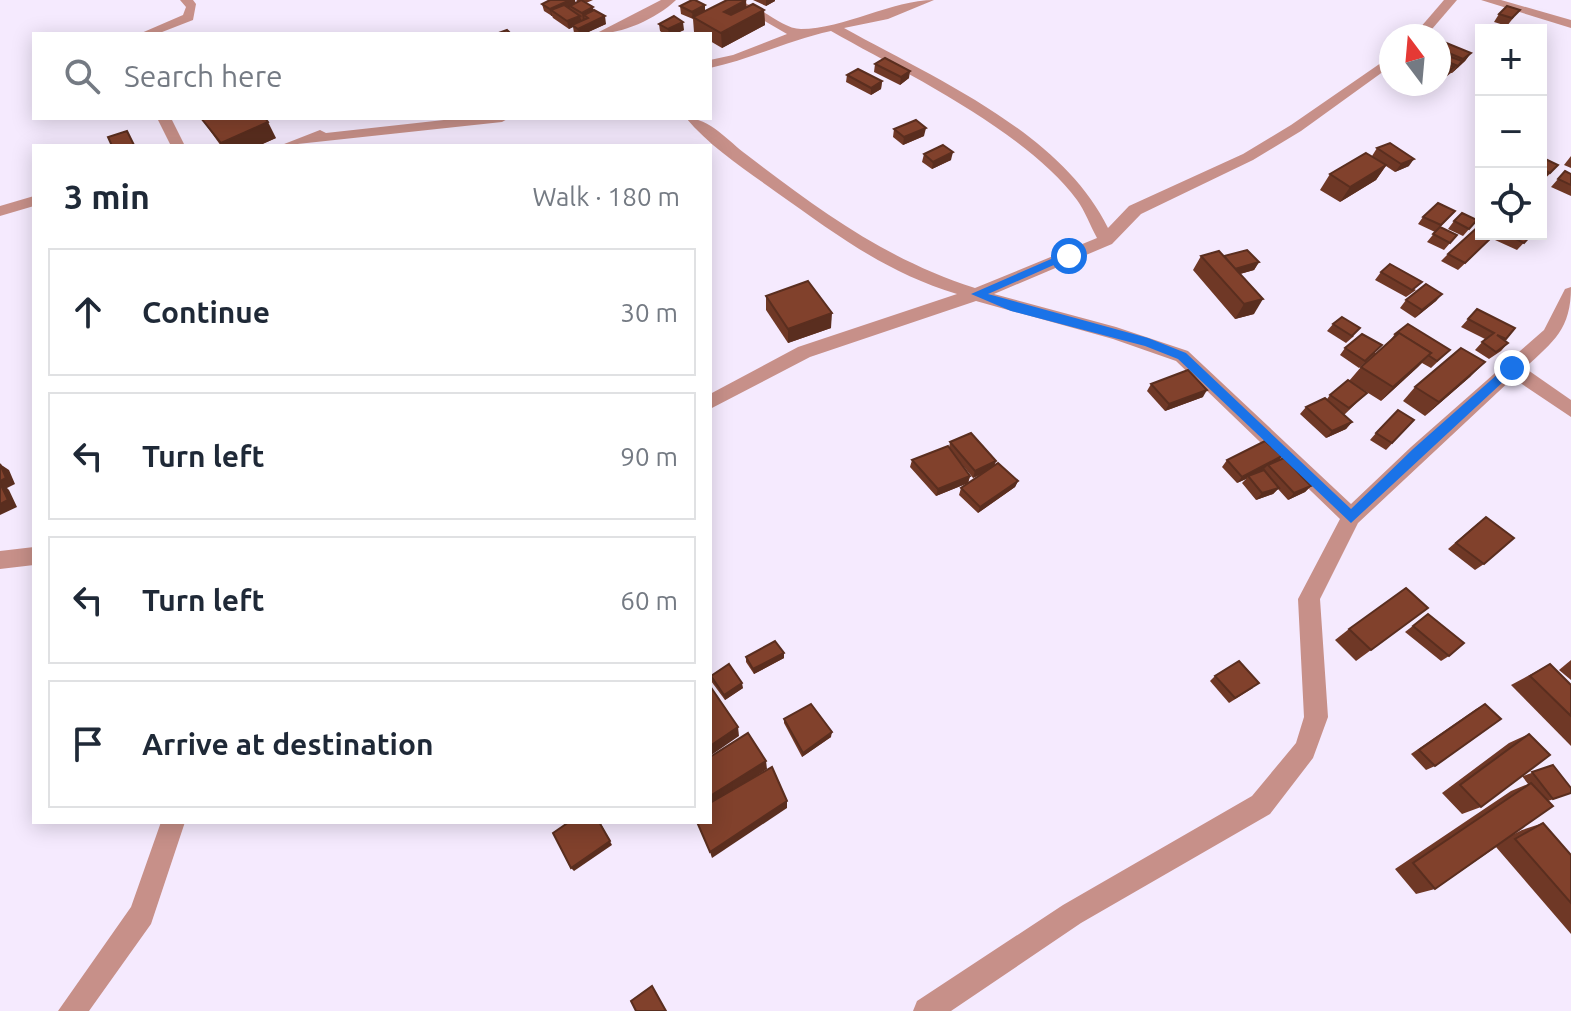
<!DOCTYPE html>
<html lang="en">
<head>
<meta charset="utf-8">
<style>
	body { margin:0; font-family:Ubuntu,sans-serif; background:#f6f6f7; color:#1f2937 }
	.controls { position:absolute; right:24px; top:24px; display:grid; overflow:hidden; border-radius:0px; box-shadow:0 4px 20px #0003 }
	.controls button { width:72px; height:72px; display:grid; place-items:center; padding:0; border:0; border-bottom:2px solid #e0e1e3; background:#fff; color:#1f2937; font:40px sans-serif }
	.compass { position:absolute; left:1379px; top:24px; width:72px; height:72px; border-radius:50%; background:#fff; box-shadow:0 4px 20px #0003; rotate:344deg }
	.stop { position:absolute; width:24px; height:24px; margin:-18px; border:6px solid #1a73e8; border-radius:50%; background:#fff }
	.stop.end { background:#1a73e8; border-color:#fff; box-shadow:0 2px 8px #0008 }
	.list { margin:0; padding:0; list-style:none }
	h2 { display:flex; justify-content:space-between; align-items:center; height:104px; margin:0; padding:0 32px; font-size:34px }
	h2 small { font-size:26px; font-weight:400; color:#747a83 }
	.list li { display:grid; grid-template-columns:52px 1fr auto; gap:24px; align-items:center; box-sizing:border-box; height:128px; margin:0 16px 16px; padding:0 16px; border:2px solid #e0e1e3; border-radius:0px }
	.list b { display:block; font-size:30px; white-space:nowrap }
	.list em { font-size:26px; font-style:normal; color:#747a83 }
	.icon { flex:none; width:44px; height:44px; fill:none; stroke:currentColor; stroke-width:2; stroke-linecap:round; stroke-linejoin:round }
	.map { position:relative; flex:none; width:1571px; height:1011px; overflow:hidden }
	.search { position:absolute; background:#fff; box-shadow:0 4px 20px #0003; left:32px; top:32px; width:680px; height:88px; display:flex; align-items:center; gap:20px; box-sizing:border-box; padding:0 28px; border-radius:0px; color:#747a83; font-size:30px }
	.panel { position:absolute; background:#fff; box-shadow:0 4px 20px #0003; left:32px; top:144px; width:680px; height:680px; border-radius:0px }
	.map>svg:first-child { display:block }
</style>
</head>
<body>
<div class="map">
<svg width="1571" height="1011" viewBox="0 0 1571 1011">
	<rect width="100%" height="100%" fill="#f5eafe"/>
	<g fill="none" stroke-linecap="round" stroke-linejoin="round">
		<g fill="#c79089" fill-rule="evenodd">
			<polygon points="180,0 193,0 196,4 193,20 157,34 139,34 183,15 186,7"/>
			<path d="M661,0H676C656,19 622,34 595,34Z"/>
			<path d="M728,0C757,0 780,29 801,29C844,29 892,0 934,0L888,19L844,28C934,78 1061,132 1108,228L1129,206L1243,154L1291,125L1391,56V66L1301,131L1253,160L1141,214L1112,244L994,294L1116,327L1188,351L1351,504L1411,447L1544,330L1565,289L1571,287C1571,329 1554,341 1525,368L1571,400V417L1513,378L1358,523L1320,599L1328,717L1313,758L1270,814L1081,923L951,1011H913L917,1001L1063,905L1252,796L1296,743L1304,717L1298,599L1340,519L1176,361L1113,339L976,301L810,357L710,409V394L798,347L957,294C885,272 837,235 776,192C746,170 710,147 686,118C710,118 728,141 747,155C820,211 887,260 975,288L1097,238C1090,225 1085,211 1077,200C1026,131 905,73 831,31C789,40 752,59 710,68V60L733,55L787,34Z"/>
			<polygon points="1444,0 1457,0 1426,36 1413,36"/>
			<polygon points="1481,0 1501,0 1571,20 1571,28"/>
			<polygon points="157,118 171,118 185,146 171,146"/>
			<polygon points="462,118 509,118 502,122 279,146 320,130 326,133"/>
			<polygon points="34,196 34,206 0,216 0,206"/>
			<polygon points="34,547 34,565 0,569 0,551"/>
			<polygon points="161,822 185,822 151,924 89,1011 58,1011 131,907"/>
		</g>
	</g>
	<g fill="#6f3826">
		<polygon points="576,0 593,0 586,3 593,7 593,10 606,24 584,34 576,34 574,33 573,27 569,29 553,18 552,16 544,11 542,4 576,3 579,2"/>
		<polygon points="753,0 775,0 775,1 766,6"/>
		<polygon points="705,5 705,11 746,7 764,10 765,25 722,48 710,41 710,34 697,34 694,32 693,19 681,14 680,6"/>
		<polygon points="1499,14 1514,17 1507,26 1494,22"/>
		<polygon points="659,24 684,30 675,34 664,34 660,31"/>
		<polygon points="1439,40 1471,53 1465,61 1452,73 1451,73 1442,80 1439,79 1439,60 1443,62 1443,61 1439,59"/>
		<polygon points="875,64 909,78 900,85 874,72"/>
		<polygon points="847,75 882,81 881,89 871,95 846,82"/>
		<polygon points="201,118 276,138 258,146 221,146"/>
		<polygon points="894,129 924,136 903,145 893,137"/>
		<polygon points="1377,148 1409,166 1395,172 1386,166 1376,180 1340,202 1320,190 1330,174 1372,156"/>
		<polygon points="924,154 951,160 932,169 922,162"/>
		<polygon points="1571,156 1571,168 1564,165"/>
		<polygon points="1541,157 1552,172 1541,182"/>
		<polygon points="1565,171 1571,174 1571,196 1551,187"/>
		<polygon points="1455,211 1440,227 1457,235 1444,250 1427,242 1436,231 1435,232 1418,224 1423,217"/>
		<polygon points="1477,220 1463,236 1448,229 1454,221"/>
		<polygon points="1496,234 1458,270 1441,261 1448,254"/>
		<polygon points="1500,234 1532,234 1517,250 1495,240"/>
		<polygon points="1201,256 1224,256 1259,262 1254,270 1240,274 1254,314 1235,319 1193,270"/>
		<polygon points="1381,272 1416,290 1406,297 1375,280"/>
		<polygon points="1442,294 1436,301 1415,318 1400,308 1406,300"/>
		<polygon points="766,296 831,328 788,343 766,310"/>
		<polygon points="1477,309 1515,328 1504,340 1508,343 1501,351 1489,359 1475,350 1485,339 1461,327"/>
		<polygon points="1333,324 1354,336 1346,343 1327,331"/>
		<polygon points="1395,334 1450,350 1431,368 1422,363 1381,401 1349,381 1361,367 1389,342"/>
		<polygon points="1345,348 1376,353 1359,368 1340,355"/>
		<polygon points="1471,376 1425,416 1403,401 1415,387"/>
		<polygon points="1151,384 1203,397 1165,411 1147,391"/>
		<polygon points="1367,393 1344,415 1352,422 1346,429 1326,438 1300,414 1306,407 1327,399 1330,395"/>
		<polygon points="1414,420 1386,450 1370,440 1376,433"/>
		<polygon points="950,442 996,461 994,466 1018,481 1015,487 978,513 959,495 961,488 985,472 973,478 956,457 970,476 968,483 936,496 910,467 912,460 949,448"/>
		<polygon points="1282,456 1278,461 1311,486 1305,492 1288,500 1278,489 1273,494 1256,500 1242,483 1246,479 1237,483 1222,467 1227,460"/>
		<polygon points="1478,523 1484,564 1475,570 1448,549"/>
		<polygon points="1428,614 1449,656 1441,661 1405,632"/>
		<polygon points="1349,629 1371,650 1356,661 1335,640"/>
		<polygon points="784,653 784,658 754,674 746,662 746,657"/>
		<polygon points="1571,660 1571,680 1559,670"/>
		<polygon points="1550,664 1571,685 1571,746 1511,685"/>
		<polygon points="711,676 743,688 725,700 711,681"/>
		<polygon points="1215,676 1253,688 1229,703 1210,681"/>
		<polygon points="1485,704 1435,766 1426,770 1411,754 1476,709"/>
		<polygon points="784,719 831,737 802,757 784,723"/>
		<polygon points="1529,734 1523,776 1553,765 1571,793 1548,801 1510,836 1522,830 1543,823 1571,855 1571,934 1496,847 1435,889 1416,894 1395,869 1511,791 1528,784 1522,776 1481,807 1462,814 1442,793 1509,743"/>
	</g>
	<g fill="#5a2e1f">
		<polygon points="570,0 575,0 576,5 570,6 570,8 557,14 551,10 552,16 551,16 550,9"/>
		<polygon points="746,0 747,15 725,27 724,12"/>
		<polygon points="766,0 775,0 775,1 766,6"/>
		<polygon points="705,5 705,12 693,17 693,20 692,12"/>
		<polygon points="593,7 594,15 584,15 585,20 583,20 582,13"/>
		<polygon points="764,10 765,25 722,48 721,33"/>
		<polygon points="580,16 582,23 572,25 573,27 569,29 567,21"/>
		<polygon points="605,16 606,24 584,34 579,34 578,29"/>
		<polygon points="683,22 684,30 675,34 669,34 668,29"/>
		<polygon points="1471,53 1465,61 1452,73 1463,59"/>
		<polygon points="1454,67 1449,74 1442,80 1447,72"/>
		<polygon points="910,71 909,78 900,85 901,77"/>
		<polygon points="882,81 881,89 871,95 871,88"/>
		<polygon points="268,122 276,138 258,146 223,146 221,143"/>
		<polygon points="926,128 924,136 903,145 904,137"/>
		<polygon points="953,152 951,160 932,169 933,162"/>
		<polygon points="1414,159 1409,166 1395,172 1401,164"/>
		<polygon points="1386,165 1376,180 1340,202 1350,187"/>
		<polygon points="1259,262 1254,270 1229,277 1233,270"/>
		<polygon points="1442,294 1436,301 1415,318 1422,310"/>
		<polygon points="1263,299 1254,314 1235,319 1244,304"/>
		<polygon points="832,313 831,328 788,343 788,329"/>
		<polygon points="1431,353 1418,367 1381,401 1393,387"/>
		<polygon points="1485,362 1471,376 1425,416 1439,402"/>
		<polygon points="1207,390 1203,397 1165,411 1169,404"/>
		<polygon points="1352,422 1346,429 1326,438 1332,431"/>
		<polygon points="1282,456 1276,463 1268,465 1264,469 1249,477 1248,476 1246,479 1237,483 1242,477"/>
		<polygon points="996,461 993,468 973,478 975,471"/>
		<polygon points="0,464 9,470 15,484 7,488 9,490 17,507 0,515"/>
		<polygon points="970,476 968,483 936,496 938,489"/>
		<polygon points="1018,481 1015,487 978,513 980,507"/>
		<polygon points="1311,486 1305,492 1288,500 1294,493"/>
		<polygon points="1279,488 1273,494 1256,500 1262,493"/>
		<polygon points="784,653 784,658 754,674 753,669"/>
		<polygon points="742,683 743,688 725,700 724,695"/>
		<polygon points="738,727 739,736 710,756 710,746"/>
		<polygon points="832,732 831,737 802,757 803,753"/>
		<polygon points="766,761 767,769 710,805 710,796"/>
		<polygon points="787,801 787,808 712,858 710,852"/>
		<polygon points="600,822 612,845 574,871 571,868"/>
	</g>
	<g fill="#81412c" stroke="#5a2e1f" stroke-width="2">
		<polygon points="550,0 570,0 550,9 542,4"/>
		<polygon points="581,0 593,7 582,13 570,6"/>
		<polygon points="692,0 695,0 705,5 692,12 680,6"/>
		<polygon points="727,0 746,0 724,12 731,15 753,4 764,10 721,33 693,17"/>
		<polygon points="564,5 580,16 567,21 551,10"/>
		<polygon points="1507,6 1520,10 1512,18 1499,14"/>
		<polygon points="594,10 605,16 578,29 572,25 588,18 584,15"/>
		<polygon points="674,16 683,22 668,29 659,24"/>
		<polygon points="507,30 511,34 496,34"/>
		<polygon points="1439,40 1471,53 1463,59 1439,49"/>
		<polygon points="1448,56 1462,61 1458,66 1443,60"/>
		<polygon points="885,58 910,71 901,77 875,64"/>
		<polygon points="1439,60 1454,67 1447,72 1439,69"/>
		<polygon points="858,69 882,81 871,88 847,75"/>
		<polygon points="201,118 265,118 268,122 221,143"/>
		<polygon points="916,120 926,128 904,137 894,129"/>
		<polygon points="127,131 134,145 130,146 112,146 108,137"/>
		<polygon points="1390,143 1414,159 1401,164 1377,148"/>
		<polygon points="943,145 953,152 933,162 924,154"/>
		<polygon points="1366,153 1386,165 1350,187 1330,174"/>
		<polygon points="1541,157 1558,165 1550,173 1541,168"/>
		<polygon points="1565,171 1571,174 1571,185 1558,179"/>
		<polygon points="1541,172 1547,174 1541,182"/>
		<polygon points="1438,203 1455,211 1441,225 1423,217"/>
		<polygon points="1462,213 1477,220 1469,229 1454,221"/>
		<polygon points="1481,224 1481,234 1495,234 1465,263 1448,254"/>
		<polygon points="1440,227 1457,235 1450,243 1433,234"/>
		<polygon points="1506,234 1532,234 1524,243"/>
		<polygon points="1247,250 1259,262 1235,269 1224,256"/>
		<polygon points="1219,251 1263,299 1244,304 1201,256"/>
		<polygon points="1390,264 1422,282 1412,290 1381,272"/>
		<polygon points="808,281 832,313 788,329 766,296"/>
		<polygon points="1426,284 1442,294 1422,310 1406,300"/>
		<polygon points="1477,309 1515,328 1506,339 1497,335 1508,343 1496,352 1482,342 1494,333 1468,319"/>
		<polygon points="1342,317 1360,328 1352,336 1333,324"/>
		<polygon points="1408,324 1450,350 1437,361 1428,355 1431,353 1399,333 1397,335 1395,334"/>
		<polygon points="1399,333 1431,353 1393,387 1361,367"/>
		<polygon points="1362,334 1382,345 1365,361 1345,348"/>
		<polygon points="1461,348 1485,362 1439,402 1415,387"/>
		<polygon points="1188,370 1207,390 1169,404 1151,384"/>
		<polygon points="1348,380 1367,393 1349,408 1330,395"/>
		<polygon points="1325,398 1352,422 1332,431 1306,407"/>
		<polygon points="1398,410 1414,420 1392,443 1376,433"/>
		<polygon points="971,433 996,461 975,471 950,442"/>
		<polygon points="1265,441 1282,456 1242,477 1227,460"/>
		<polygon points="948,446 970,476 938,489 912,460"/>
		<polygon points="1284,458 1311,486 1294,493 1268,465"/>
		<polygon points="998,463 1018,481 980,507 961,488"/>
		<polygon points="0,464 6,478 0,481"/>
		<polygon points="1264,470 1279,488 1262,493 1248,476"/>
		<polygon points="0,483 8,500 0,504"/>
		<polygon points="1486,517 1514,538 1484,564 1456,543"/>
		<polygon points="1406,588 1428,608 1371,650 1349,629"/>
		<polygon points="1428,614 1464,643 1449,656 1413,626"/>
		<polygon points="775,641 784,653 753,669 746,657"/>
		<polygon points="1239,661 1259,683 1235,698 1215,676"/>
		<polygon points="729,664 742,683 724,695 711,676"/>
		<polygon points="1550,664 1571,685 1571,716 1530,676"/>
		<polygon points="710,686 738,727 710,746"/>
		<polygon points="811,704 832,732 803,753 784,719"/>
		<polygon points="1485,704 1501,719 1435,766 1419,750"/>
		<polygon points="748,733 766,761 710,796 710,757"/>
		<polygon points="1529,734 1550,755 1481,807 1460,785"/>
		<polygon points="1553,765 1571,788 1571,793 1553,799 1532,772"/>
		<polygon points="772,767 787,801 710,852 697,822 710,822 710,803"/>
		<polygon points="1531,783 1553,806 1435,889 1413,863"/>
		<polygon points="569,822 599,822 610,841 571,868 553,833"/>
		<polygon points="1543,823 1571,855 1571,903 1515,839"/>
		<polygon points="652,986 666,1011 636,1011 631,1001"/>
	</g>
	<polygon fill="#1a73e8" points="1065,253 1074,256 988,294 1148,338 1186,353 1351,509 1413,449 1508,365 1516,365 1518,368 1351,523 1178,359 1145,346 1011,311 971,294"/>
</svg>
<div class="controls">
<button>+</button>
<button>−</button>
<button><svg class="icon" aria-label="locate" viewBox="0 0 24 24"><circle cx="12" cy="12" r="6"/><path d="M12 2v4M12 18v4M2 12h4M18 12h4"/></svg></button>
</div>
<svg class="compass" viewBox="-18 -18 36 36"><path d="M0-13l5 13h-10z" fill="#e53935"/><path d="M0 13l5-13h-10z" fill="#747a83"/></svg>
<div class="stop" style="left:1069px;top:256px"></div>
<div class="stop end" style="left:1512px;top:368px"></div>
<div class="search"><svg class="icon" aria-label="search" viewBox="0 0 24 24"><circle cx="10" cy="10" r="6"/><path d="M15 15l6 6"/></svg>Search here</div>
<section class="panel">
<h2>3 min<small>Walk · 180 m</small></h2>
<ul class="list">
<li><svg class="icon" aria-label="ahead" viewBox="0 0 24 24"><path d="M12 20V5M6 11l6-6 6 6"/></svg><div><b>Continue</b></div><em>30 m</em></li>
<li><svg class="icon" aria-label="left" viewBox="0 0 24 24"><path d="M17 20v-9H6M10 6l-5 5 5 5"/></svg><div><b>Turn left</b></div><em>90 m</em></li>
<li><svg class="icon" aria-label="left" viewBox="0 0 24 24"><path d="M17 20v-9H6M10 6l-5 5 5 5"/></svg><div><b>Turn left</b></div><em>60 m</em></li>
<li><svg class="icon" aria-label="arrive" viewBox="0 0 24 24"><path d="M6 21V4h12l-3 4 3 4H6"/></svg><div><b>Arrive at destination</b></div></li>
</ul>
</section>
</div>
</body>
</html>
